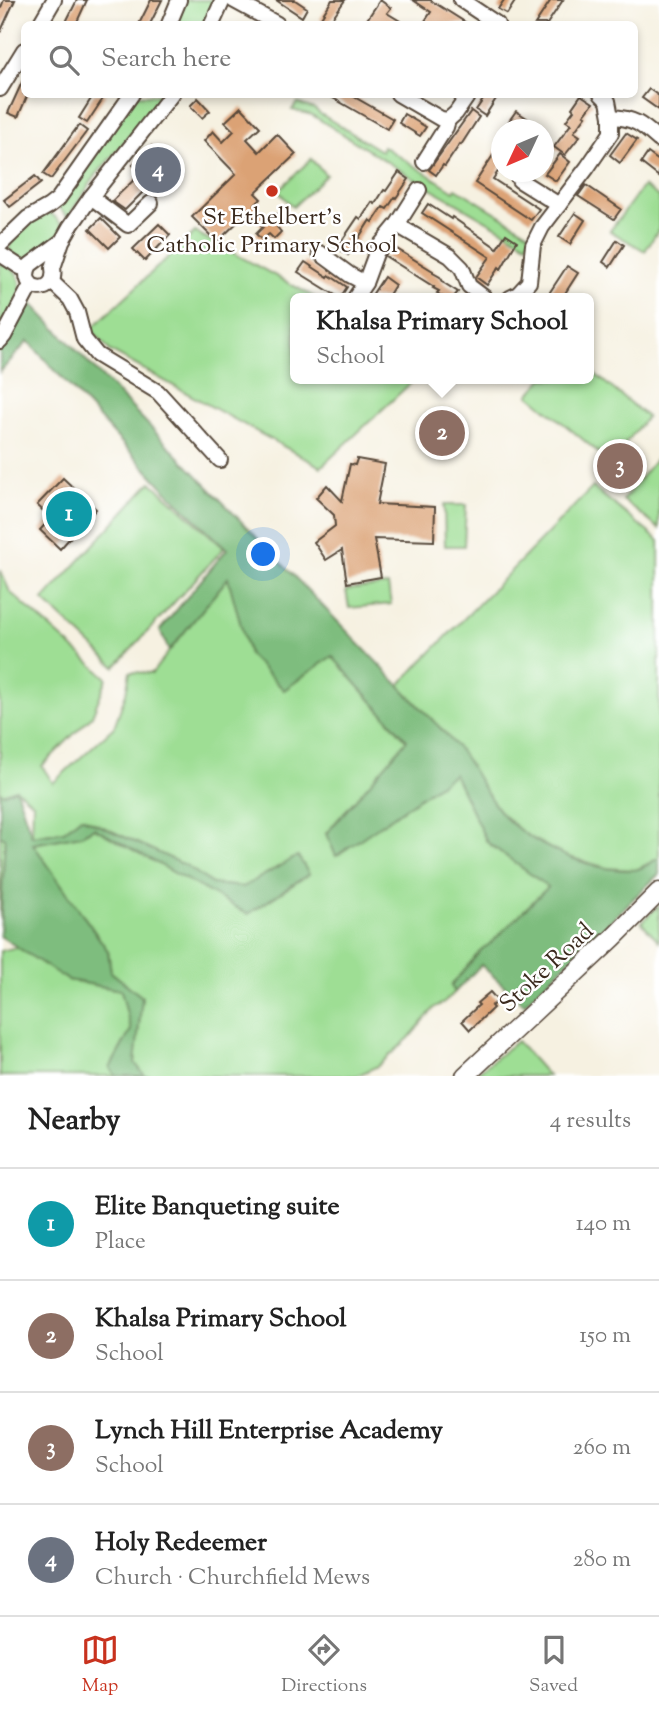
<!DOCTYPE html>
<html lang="en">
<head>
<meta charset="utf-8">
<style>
	body { margin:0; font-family:"Sorts Mill Goudy",serif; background:#f6f6f6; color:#222 }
	.compass { position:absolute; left:491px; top:119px; width:63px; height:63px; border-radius:50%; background:#fff; box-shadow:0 4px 10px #0003; rotate:226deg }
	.you { position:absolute; left:264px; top:555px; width:24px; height:24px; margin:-18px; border:5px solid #fff; border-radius:50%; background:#1a73e8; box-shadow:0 0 0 10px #1a73e833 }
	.badge { display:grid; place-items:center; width:46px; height:46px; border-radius:50%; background:#c8321e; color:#fff; font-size:23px; font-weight:700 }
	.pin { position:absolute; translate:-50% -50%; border:4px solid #fff; box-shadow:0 2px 7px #0006 }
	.popup { position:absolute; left:290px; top:293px; width:304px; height:91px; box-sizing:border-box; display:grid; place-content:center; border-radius:10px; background:#fff; filter:drop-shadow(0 2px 5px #0005); font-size:23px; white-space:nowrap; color:#767676 }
	.popup b { font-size:26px; color:#222 }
	.popup::after { content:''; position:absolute; left:50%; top:100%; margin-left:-14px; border:14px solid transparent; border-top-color:#fff }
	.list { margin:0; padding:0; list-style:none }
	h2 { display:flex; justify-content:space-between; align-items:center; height:91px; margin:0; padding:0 28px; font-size:30px }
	h2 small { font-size:23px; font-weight:400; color:#767676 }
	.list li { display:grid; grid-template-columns:46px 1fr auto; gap:21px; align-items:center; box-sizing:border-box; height:112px; padding:0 28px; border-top:2px solid #e0e0e0 }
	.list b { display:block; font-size:26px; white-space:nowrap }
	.list p { margin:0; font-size:23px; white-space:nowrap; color:#767676 }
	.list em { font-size:23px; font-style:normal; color:#767676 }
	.icon { flex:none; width:38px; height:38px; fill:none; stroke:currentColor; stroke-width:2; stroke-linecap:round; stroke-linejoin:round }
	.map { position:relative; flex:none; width:659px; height:1076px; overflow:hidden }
	.search { position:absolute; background:#fff; box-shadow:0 4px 10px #0003; left:21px; right:21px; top:21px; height:77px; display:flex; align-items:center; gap:18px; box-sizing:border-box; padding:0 24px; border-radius:10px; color:#767676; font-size:26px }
	.sheet { height:539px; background:#fff }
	nav { display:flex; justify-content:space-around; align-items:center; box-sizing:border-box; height:98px; border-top:2px solid #e0e0e0; background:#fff; font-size:19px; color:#767676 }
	nav a { display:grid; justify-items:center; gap:4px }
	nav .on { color:#c8321e }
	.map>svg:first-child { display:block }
</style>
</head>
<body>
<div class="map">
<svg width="659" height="1076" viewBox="0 0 659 1076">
	<rect width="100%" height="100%" fill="#fff"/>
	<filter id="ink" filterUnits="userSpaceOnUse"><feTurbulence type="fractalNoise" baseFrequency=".0143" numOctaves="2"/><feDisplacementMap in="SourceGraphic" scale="14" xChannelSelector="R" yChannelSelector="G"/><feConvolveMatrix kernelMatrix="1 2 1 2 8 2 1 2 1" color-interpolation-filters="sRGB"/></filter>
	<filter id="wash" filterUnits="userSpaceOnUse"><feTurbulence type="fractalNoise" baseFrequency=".00686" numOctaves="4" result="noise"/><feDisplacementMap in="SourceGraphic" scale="28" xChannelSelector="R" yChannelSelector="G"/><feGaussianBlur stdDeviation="1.57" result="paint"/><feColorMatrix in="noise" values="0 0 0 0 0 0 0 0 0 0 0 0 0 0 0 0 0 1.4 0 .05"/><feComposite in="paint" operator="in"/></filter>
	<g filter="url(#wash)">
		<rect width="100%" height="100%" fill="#f6f1e1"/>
		<g fill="#9ede94" stroke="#6c8459" stroke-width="2">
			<polygon points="184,0 214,0 203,24 174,24"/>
			<polygon points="136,95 164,95 96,175 68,217 57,206"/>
			<polygon points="297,103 315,109 319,113 381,151 383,146 454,191 456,188 531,234 527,244 416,180 312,115 292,110"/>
			<polygon points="311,159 326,175 293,207 278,191"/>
			<polygon points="643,186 659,197 659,229 645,251 610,231"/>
			<path d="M50,212L65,227C56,239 43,255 27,258C23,259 19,257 14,257L9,251C10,230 33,221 50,212Z"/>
			<polygon points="195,232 316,298 295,298 295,379 415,379 321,467 110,351 91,329"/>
			<path d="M0,262C4,265 10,268 14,271C30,287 10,313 0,326Z"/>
			<polygon points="589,369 647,417 610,462 529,395 543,379 589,379"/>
			<polygon points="659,455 659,529 623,500"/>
			<polygon points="151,482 224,548 115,667 43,600"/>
			<polygon points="593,487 659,541 659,861 657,859 636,870 607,868 562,855 523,833 501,813 487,794 464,758 445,733 399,685"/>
			<polygon points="444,505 466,505 464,546 445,546"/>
			<polygon points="0,570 10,592 107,678 92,716 42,766 53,783 114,727 126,693 130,672 152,673 228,577 249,655 284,690 332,656 407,741 326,833 336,856 454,773 487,842 548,887 490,944 482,949 451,986 455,992 444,1003 435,1007 409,1038 378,1066 356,1076 145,1076 135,1063 142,997 111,972 108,951 33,844 81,835 94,828 248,914 309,874 297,856 243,887 212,884 187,866 82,817 64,831 32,836 33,803 16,789 3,794 0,792"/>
			<polygon points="388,585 391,604 349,608 346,590"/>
			<polygon points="0,835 5,838 0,917"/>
			<polygon points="659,906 659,941 641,922"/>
			<polygon points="17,947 68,980 121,990 131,1030 110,1068 116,1076 0,1076 0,951"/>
			<polygon points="517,1041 548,1076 473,1076"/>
		</g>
		<g fill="#7ebd7e" stroke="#5c744e" stroke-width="2">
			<path d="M32,304L445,733C451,741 459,749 465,758C477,776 487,796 501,813C529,844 590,872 633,870C641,870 650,863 657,859L659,861V874L524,1004L481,965L455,992L451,986L482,949L490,944L548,887L487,842L454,774L336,856L326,834L407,740L332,656L284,690L249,655L228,578L169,651L160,630L227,549L169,494L28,341L0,372V346Z"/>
			<polygon points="16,789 32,836 64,831 81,817 187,866 212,884 243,887 298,856 309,874 248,914 94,828 81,835 33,844 108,951 111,972 142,997 135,1063 145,1076 116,1076 110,1068 131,1030 121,990 68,980 0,936 5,838 0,835 0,792 3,794"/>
		</g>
		<g id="blocks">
			<g fill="#dba274">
				<polygon points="4,0 15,0 0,33 0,10"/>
				<polygon points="77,0 87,0 76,24 65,24"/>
				<polygon points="151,0 162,0 150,24 139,24"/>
				<polygon points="276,0 295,0 307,8 302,17"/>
				<polygon points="332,0 345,0 328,24 320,19"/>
				<polygon points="380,0 391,8 387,13 405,24 364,24"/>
				<polygon points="413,0 430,0 468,24 423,24 431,12"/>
				<polygon points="504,0 516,0 507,14 498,9"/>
				<polygon points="551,0 563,0 547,24 535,24"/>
				<polygon points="24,78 24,94 28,94 18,117 8,113"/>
				<polygon points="649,89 659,96 659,110 642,98"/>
				<polygon points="94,94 106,94 87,123 79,118"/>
				<polygon points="326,94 349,94 393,119 387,129"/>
				<polygon points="487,94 499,94 485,116 476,110"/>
				<polygon points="581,95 593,103 584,115 586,116 574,132 580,136 565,155 554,147 571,124 566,121 574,110 572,108"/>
				<polygon points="198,98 210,111 202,118 190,106"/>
				<polygon points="241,107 260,127 247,139 259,152 277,134 296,154 255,193 261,199 255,205 270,220 277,214 283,221 277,227 281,232 274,239 269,234 262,240 256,234 263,227 248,212 217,242 192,217 236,174 204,141 213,131 223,142 234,131 225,122"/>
				<polygon points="471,111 479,117 461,145 460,144 445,166 443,165 436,175 429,170"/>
				<polygon points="516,111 536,124 533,130 521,130 509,121"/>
				<polygon points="404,114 426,127 420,136 399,123"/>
				<polygon points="79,125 87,131 51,179 43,174"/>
				<polygon points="626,133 637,140 620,163 610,155"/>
				<polygon points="501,143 501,167 493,179 539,209 531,220 475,183"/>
				<polygon points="152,146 182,176 173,185 166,179 157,188 152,183 125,210 112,201 141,173 133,165"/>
				<polygon points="648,153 659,161 659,177 641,163"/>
				<polygon points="560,154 570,162 556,181 545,174"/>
				<polygon points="399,172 409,179 396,198 395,197 387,209 383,207 373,222 370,220 348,255 337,248 358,217 361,219 372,202 375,204 384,190 386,191"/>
				<polygon points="35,176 41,183 10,207 4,200"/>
				<polygon points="586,185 621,209 614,219 578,196"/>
				<polygon points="428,204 451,219 452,217 497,248 506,234 517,241 501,269 499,267 487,285 476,277 490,257 422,213"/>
				<polygon points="575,213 585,220 570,244 559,237"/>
				<polygon points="101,218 120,237 109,248 90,229"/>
				<polygon points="159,224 170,235 145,261 133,249"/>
				<polygon points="617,240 624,245 610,267 603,262"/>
				<polygon points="392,246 433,271 433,273 440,277 444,283 458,292 453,298 445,298 437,293 439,291 433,288 434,287 385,256"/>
				<polygon points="305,262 328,277 329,275 347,287 340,298 298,272"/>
				<polygon points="567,266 578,273 562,298 546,298"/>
				<polygon points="384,277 395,285 387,298 370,298"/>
				<polygon points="357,459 385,464 377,504 435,507 434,541 374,539 381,577 347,583 342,550 326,560 314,542 335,526 334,515 316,498 327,485 342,501 350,464 355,465"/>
				<polygon points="63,478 96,509 60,549 40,530 51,518 37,505"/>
				<polygon points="490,992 498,1001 491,1006 493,1008 470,1030 462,1021 479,1005 477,1003"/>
			</g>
		</g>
	</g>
	<g filter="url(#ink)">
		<use href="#blocks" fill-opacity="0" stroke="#57483b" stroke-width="2"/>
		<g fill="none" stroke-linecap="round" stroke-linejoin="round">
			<g stroke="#57483b" stroke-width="18">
				<g id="minor">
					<polyline points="233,0 277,24"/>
					<polyline points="461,0 497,24"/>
					<polyline points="40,24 54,0"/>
					<polyline points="169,24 179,0"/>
					<polyline points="212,24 223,0"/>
					<polyline points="0,89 24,50"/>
					<polyline points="398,94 441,119 448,120 456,113 469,94"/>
					<path d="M611,117C635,118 642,125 659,140"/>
					<polyline points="424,162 446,127 448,120"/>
					<polyline points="517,172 519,180 559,205"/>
					<polyline points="91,197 128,225 151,203"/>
					<polyline points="397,225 450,256 462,268 469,286 485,298"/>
					<path d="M62,241L30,265C16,291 58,298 53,268L62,241L70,227L91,197L172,94"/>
					<polyline points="0,245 28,218 49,206 58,199 132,94"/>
					<polyline points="320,253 350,275 365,283"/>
					<polyline points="0,254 20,267 27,269"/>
					<polyline points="52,282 70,299 77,312 84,339 97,355 158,392 220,460"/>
					<polyline points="355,298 365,283 378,248 397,225 419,190"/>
					<polyline points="510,298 518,294 529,282 533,245 542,227 587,168 611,133 611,117 608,101 601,94"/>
					<polyline points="0,341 4,336 31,285"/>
				</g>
			</g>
			<g stroke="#57483b" stroke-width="21">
				<polyline id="major" points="465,1076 613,938 659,892"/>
			</g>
			<use href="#minor" stroke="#fff" stroke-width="14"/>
			<use href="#major" stroke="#fff" stroke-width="18"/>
		</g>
	</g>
	<circle fill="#c8321e" stroke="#fff" stroke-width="2.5" cx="272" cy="191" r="7"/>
	<g text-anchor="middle" stroke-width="5" stroke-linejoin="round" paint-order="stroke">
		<g font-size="24" fill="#3b2a1e" stroke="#fff">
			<text x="272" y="224">St Ethelbert's<tspan x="272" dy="28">Catholic Primary School</tspan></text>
		</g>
		<g font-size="24" fill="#3b2a1e" stroke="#fff">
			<text transform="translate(546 967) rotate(-43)" y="8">Stoke Road</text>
		</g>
	</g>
</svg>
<svg class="compass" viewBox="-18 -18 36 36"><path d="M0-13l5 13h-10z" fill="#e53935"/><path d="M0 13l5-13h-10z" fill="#767676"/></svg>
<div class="you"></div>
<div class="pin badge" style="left:69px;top:514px;background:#0f9aa8">1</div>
<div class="pin badge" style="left:442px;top:433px;background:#8d6e63">2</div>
<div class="popup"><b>Khalsa Primary School</b>School</div>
<div class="pin badge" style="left:620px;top:466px;background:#8d6e63">3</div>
<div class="pin badge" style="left:158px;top:170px;background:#6b7280">4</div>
<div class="search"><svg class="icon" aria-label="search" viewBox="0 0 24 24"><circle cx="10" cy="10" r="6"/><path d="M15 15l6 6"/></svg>Search here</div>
</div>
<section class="sheet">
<h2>Nearby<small>4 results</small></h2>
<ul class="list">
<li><span class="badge" style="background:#0f9aa8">1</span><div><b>Elite Banqueting suite</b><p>Place</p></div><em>140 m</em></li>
<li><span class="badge" style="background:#8d6e63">2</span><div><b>Khalsa Primary School</b><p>School</p></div><em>150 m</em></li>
<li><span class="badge" style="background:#8d6e63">3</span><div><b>Lynch Hill Enterprise Academy</b><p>School</p></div><em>260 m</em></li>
<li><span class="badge" style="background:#6b7280">4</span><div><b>Holy Redeemer</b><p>Church · Churchfield Mews</p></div><em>280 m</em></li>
</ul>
</section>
<nav>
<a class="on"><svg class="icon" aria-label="map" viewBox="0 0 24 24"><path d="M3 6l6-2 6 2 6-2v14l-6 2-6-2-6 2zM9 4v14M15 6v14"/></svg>Map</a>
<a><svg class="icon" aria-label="directions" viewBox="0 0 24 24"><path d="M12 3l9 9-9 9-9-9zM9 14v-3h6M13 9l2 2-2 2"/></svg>Directions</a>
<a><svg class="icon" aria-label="saved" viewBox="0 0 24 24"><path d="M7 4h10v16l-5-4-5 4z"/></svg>Saved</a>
</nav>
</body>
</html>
